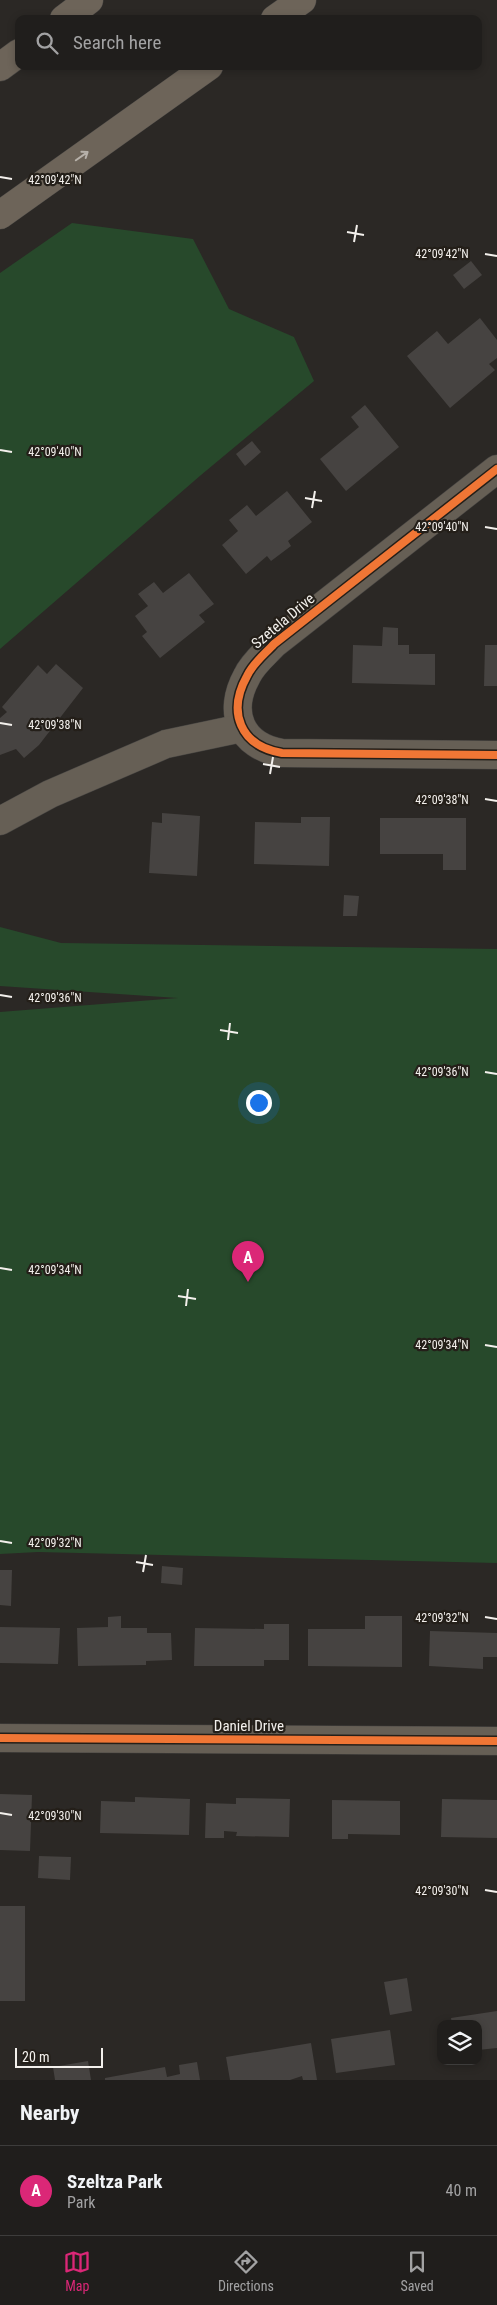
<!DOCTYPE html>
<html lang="en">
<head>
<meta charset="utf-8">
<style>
	body { margin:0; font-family:"Roboto Condensed",sans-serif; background:#2d2b29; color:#f1f3f6 }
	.controls { position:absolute; right:15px; bottom:15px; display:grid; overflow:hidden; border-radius:10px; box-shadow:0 2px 8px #0003 }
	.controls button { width:45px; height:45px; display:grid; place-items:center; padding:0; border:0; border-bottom:1px solid #3d3c3b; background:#201e1c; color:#f1f3f6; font:25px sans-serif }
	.scale { position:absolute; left:15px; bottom:12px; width:88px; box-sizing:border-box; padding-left:5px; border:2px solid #f3f0ec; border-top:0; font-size:14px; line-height:18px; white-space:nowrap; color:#f3f0ec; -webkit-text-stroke:4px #241f19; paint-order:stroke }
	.you { position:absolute; left:258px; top:1102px; width:18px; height:18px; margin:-12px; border:4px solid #fff; border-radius:50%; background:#1a73e8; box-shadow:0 0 0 8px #1a73e833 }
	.badge { display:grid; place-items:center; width:32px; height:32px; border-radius:50%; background:#db2777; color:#fff; font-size:16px; font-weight:700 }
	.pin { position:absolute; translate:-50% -41px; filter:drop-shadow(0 1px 2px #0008) }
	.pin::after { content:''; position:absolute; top:26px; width:18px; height:15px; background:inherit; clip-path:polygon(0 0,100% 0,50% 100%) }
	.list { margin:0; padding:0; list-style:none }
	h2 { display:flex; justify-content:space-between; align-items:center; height:65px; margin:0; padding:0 20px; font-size:21px }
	h2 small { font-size:16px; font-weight:400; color:#a2a2a3 }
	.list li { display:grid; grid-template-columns:32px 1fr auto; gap:15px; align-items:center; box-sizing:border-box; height:90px; padding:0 20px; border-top:1px solid #3d3c3b }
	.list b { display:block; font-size:19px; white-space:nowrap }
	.list p { margin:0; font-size:16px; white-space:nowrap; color:#a2a2a3 }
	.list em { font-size:16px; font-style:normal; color:#a2a2a3 }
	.icon { flex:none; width:28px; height:28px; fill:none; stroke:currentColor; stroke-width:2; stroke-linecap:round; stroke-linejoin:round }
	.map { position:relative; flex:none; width:497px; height:2080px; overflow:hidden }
	.search { position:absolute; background:#201e1c; box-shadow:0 2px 8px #0003; left:15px; right:15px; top:15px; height:55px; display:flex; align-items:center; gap:12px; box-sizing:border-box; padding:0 18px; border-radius:10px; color:#a2a2a3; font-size:19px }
	.sheet { height:155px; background:#201e1c }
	nav { display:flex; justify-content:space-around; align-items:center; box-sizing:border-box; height:70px; border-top:1px solid #3d3c3b; background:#201e1c; font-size:14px; color:#a2a2a3 }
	nav a { display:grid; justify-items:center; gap:2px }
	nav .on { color:#db2777 }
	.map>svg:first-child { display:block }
</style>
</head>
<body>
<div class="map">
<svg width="497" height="2080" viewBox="0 0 497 2080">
	<rect width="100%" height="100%" fill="#2b2825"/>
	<g fill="#27492b">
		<polygon points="72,223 193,239 229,309 294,337 314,381 201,475 0,649 0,273"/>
		<polygon points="0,927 61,943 497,949 497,1563 38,1552 0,1554 0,1012 178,998 0,986"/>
	</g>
	<g fill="#464341">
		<polygon points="471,261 482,275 464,289 453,275"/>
		<polygon points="480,318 497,340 497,358 489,364 495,370 450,408 407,356 437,331 448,344"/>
		<polygon points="365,405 399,447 346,491 320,459 359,427 351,417"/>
		<polygon points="252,441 261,452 245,466 236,454"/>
		<polygon points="287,491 312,522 288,541 291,546 271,561 267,556 246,574 222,545 238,531 229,520 247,505 256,516"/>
		<polygon points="189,573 214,604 199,615 205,622 160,658 142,636 147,632 135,616 148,606 138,594 154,582 163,593"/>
		<polygon points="383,627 398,628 398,645 409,645 409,654 435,654 435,685 352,683 353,645 382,646"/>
		<polygon points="485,645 497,645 497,686 484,686"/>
		<polygon points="56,664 83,688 39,745 24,758 16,749 0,755 0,718 7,712 2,707 38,665 47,674"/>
		<polygon points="162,813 200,816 197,876 149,873 152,822 162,823"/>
		<polygon points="301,817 330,817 329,866 254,864 255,822 301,823"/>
		<polygon points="380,818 466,818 466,870 443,870 443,854 380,854"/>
		<polygon points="344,895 359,896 357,916 343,916"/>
		<polygon points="162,1566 183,1568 182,1585 161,1583"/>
		<polygon points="0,1570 12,1570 11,1606 0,1605"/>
		<polygon points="121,1616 121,1628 147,1628 147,1633 171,1633 172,1660 146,1661 146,1665 78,1666 77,1628 108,1627 108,1617"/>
		<polygon points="365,1616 402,1616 402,1667 308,1666 308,1629 365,1629"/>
		<polygon points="264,1624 289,1624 289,1660 264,1660 264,1666 194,1666 195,1628 264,1629"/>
		<polygon points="0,1627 60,1628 58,1664 0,1663"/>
		<polygon points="430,1631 497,1633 497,1657 483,1657 483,1669 429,1666"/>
		<polygon points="0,1794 32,1795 30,1851 0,1850"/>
		<polygon points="135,1797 190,1799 189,1835 100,1833 101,1801 135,1802"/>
		<polygon points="236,1798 290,1799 289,1837 236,1836 237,1832 224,1831 224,1838 205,1838 206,1803 236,1804"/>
		<polygon points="442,1799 497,1800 497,1838 441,1837"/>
		<polygon points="332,1800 400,1801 400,1835 348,1834 348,1839 332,1839"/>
		<polygon points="39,1856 71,1857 70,1880 38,1878"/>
		<rect x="0" y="1906" width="25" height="95"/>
		<polygon points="407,1978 412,2011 390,2015 384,1982"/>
		<polygon points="497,2011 497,2048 478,2050 478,2024 452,2024 451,2018"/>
		<polygon points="390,2030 395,2065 336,2073 331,2039"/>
		<polygon points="311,2043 317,2080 303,2080 302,2076 290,2080 230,2080 226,2057"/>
		<polygon points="88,2061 91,2080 55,2080 53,2067"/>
		<polygon points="197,2062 200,2080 105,2080 105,2078 165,2067 167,2077 180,2074 179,2065"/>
	</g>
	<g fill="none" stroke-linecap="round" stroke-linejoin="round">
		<g stroke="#464442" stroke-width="29">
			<g id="minor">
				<path d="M497,469L274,644C265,654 253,663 247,676C227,712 240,746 282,753L497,755"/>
				<polyline points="0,821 50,794 166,744 242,728"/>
				<polyline points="0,1738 497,1741"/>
			</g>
		</g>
		<g stroke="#464442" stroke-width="29">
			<g id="highway">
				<polyline points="64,19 89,0"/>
				<polyline points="275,19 302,0"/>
				<polyline points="0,67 19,53"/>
				<polyline points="0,215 209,66"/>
			</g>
		</g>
		<use href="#minor" stroke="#665f55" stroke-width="28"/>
		<use href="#highway" stroke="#6d6459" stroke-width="28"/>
		<g stroke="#241f19" stroke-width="11">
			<g id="cycleway">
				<path d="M497,469L274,644C265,654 253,663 247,676C227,712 240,746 282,753L497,755"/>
				<polyline points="0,1738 497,1741"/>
			</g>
		</g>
		<use href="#cycleway" stroke="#f07635" stroke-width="8"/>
	</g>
	<defs><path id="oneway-shaft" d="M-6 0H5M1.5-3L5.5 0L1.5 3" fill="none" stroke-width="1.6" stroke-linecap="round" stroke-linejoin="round" transform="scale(1.25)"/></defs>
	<use stroke="#b7b1aa" href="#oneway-shaft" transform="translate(82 156) rotate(-35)"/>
	<path fill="none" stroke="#f3f0ec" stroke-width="2" d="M0,177L12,179M347,232L364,235M354,242L357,225M485,254L497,256M0,450L12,452M305,498L322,501M312,508L315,491M485,527L497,529M0,723L12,725M263,764L280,767M270,774L273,757M485,799L497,801M0,995L12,997M220,1030L238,1033M228,1040L230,1023M485,1072L497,1074M0,1268L12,1270M178,1296L196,1299M186,1306L188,1289M485,1345L497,1347M0,1541L12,1543M136,1562L153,1565M143,1572L146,1555M485,1617L497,1619M0,1813L12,1815M485,1890L497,1892"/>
	<g text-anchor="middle" stroke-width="4.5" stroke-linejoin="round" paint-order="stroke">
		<g font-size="15" fill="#f3f0ec" stroke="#241f19">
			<text transform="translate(283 621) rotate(-40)" y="5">Szetela Drive</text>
			<text x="249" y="1731">Daniel Drive</text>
		</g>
	</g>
	<g font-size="12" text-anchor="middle" fill="#f3f0ec" stroke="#241f19" stroke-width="4.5" stroke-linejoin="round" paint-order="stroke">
		<text x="55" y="184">42°09'42"N</text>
		<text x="442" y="258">42°09'42"N</text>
		<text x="55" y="456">42°09'40"N</text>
		<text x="442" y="531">42°09'40"N</text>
		<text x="55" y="729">42°09'38"N</text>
		<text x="442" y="804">42°09'38"N</text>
		<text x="55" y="1002">42°09'36"N</text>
		<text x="442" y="1076">42°09'36"N</text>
		<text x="55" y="1274">42°09'34"N</text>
		<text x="442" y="1349">42°09'34"N</text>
		<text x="55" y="1547">42°09'32"N</text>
		<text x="442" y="1622">42°09'32"N</text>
		<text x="55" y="1820">42°09'30"N</text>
		<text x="442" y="1895">42°09'30"N</text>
	</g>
</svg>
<div class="controls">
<button><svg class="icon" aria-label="layers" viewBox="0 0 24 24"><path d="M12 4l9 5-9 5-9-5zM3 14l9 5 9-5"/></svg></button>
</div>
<div class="scale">20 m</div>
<div class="you"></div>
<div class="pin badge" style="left:248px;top:1282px">A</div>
<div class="search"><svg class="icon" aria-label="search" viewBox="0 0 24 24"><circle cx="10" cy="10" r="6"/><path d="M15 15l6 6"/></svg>Search here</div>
</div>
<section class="sheet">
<h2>Nearby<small></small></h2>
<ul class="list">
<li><span class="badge">A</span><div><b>Szeltza Park</b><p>Park</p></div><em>40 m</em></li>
</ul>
</section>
<nav>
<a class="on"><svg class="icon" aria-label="map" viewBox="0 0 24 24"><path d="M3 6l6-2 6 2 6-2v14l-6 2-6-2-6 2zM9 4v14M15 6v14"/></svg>Map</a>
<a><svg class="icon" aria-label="directions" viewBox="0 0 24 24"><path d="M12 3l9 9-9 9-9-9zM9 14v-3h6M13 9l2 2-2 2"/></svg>Directions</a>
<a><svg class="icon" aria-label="saved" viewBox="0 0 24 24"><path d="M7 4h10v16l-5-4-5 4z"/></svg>Saved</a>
</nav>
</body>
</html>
